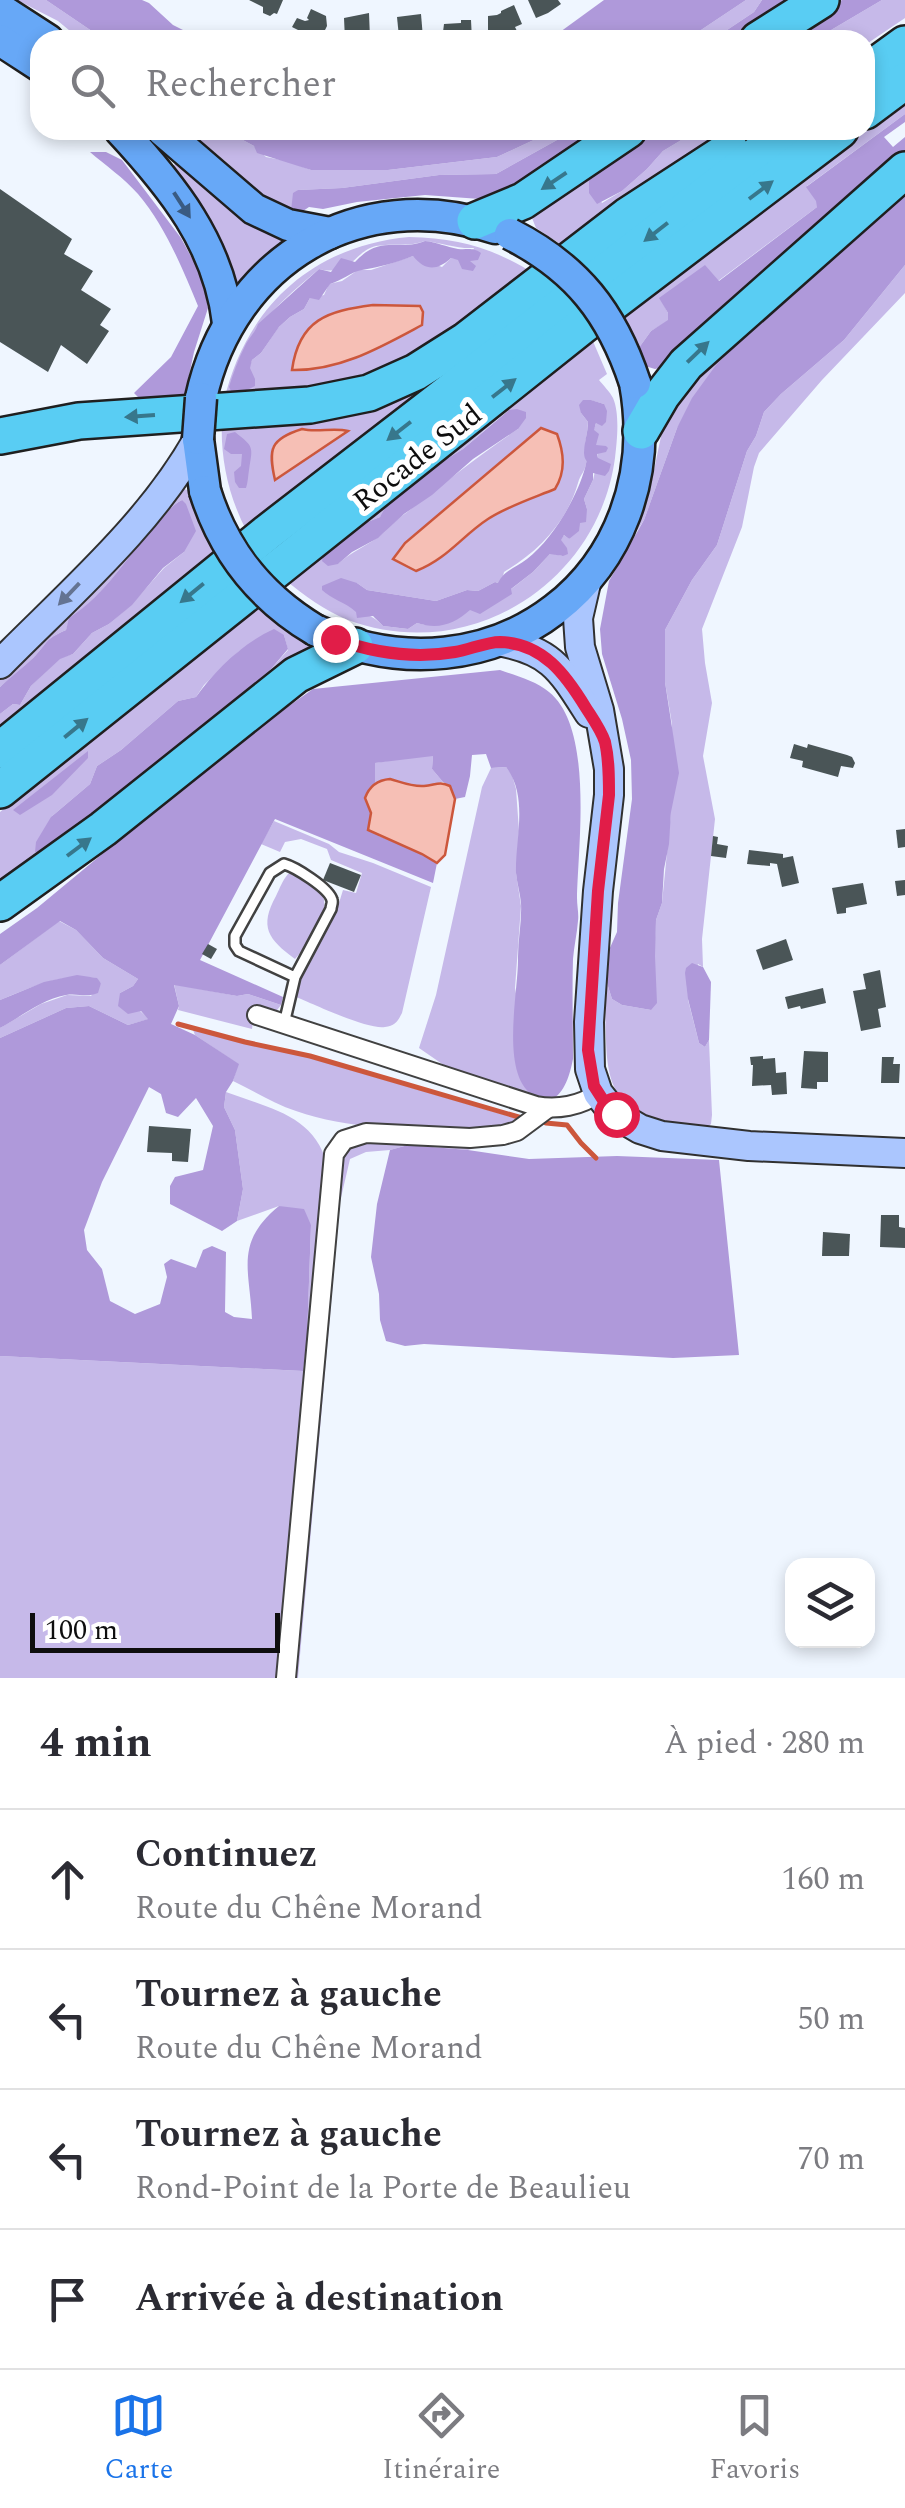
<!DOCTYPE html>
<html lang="fr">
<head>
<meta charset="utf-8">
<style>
	body { margin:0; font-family:Spectral,serif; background:#f7f7f7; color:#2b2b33 }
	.controls { position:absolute; right:30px; bottom:30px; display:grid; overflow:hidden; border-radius:20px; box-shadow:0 5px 15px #0003 }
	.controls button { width:90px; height:90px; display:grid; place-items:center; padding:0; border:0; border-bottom:2px solid #e1e1e2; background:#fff; color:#2b2b33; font:50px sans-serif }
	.scale { position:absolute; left:30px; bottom:25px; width:250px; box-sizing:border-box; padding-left:10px; border:5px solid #0e0e0e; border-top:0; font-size:28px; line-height:35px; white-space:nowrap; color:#0e0e0e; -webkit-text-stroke:8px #fff; paint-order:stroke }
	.stop { position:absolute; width:30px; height:30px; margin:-22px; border:8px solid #e11d48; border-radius:50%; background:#fff }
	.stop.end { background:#e11d48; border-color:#fff; box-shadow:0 2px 10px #0008 }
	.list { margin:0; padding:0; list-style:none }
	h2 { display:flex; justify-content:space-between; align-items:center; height:130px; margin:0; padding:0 40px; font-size:42px }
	h2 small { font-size:32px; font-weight:400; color:#7c7c81 }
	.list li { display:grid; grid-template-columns:65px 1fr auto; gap:30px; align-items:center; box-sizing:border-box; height:140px; padding:0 40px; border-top:2px solid #e1e1e2 }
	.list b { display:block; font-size:38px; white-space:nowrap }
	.list p { margin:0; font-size:32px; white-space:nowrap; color:#7c7c81 }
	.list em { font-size:32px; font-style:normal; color:#7c7c81 }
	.icon { flex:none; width:55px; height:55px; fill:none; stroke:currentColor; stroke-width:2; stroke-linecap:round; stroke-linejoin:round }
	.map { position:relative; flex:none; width:905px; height:1678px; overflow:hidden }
	.search { position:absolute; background:#fff; box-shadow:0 5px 15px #0003; left:30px; right:30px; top:30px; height:110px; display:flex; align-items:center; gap:25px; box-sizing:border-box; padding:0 35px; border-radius:30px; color:#7c7c81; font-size:38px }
	.sheet { height:690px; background:#fff }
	nav { display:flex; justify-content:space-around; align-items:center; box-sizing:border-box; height:140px; border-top:2px solid #e1e1e2; background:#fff; font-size:28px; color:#7c7c81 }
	nav a { display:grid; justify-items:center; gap:5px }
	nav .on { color:#1a73e8 }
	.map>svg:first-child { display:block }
</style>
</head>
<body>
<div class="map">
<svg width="905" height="1678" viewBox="0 0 905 1678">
	<rect width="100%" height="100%" fill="#eff6ff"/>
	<g fill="#c6b9e9" fill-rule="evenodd">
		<polygon points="17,0 46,0 105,40 81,40 58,21"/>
		<polygon points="746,0 762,0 754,12 712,40 686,40"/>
		<polygon points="882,0 905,0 905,18 865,45 865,40 820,40 826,33"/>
		<polygon points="905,102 905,114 807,186 817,201 817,207 718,281 713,276 660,298 668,313 668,321 651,331 638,349 622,316"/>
		<path d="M187,130H224L254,146L266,157L287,161L311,170H388L497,157L555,130H575L496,174L439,175L342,188L298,190L291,211C262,198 249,182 226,162C213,151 200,140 187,130Z"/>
		<polygon points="698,130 740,130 566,248 536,228 532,218 589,176 602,203 622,191 647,169 663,151"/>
		<path d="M176,163L244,219L284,241L254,265L236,285C221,241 201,204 172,167Z"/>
		<path d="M409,237C459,238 494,248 536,275L372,381L224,401C246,307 312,246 409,237ZM425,241C442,243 457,249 474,248L469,260L451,258L442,267L413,256L371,270H358L342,281L329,284L324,295L310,298L304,309L290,317L278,328L261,353L252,360L249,368L230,387C243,333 278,304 319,269C352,277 354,251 376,246C393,243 409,247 425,241Z"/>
		<path d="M905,265V293L822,380L759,453L754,467L742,527L702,629L705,663L712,703L703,756L715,819L702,939L703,967L698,964L688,1000L699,1043L705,1047L709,1040L712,1115L711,1124L706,1129C692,1131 681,1127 668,1124C618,1109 607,1089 606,1038C605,1020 605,1001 607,983L612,999L622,1005L651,1010L656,920L662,903L671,812L672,724L665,682V630L692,580L717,545L747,451L756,436L764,412L781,394L844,340Z"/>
		<polygon points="765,311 677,428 644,520 637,531 649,494 664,422 684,387"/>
		<path d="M511,323L247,532C228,495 220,459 222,417L313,412ZM302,429L314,432L340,429L274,476L272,447Z"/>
		<path d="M592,339L607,374L599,380C603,385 610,392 613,398C620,414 617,441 615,458C598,584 469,665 348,620C325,611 304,595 284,579ZM584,400H590L604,404L593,431L598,458L593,480L584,499L587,509L569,539L564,535L560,540L562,556L551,553L533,572L510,590L470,609L425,625L417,623L408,629L383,626C369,611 360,615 345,602L357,583L367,590L436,601L467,590L478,591L495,582L501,584L504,572C538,552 567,522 578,483C580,475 587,469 586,461C586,458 585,456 585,453C584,443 588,432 588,422L581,413ZM508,410L518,429C479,455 443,484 406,513C395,520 387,531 377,538C364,547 350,553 338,564L360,525L380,517L432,468L463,449ZM562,447L498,514C468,530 449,559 416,571Z"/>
		<path d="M184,489L191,491L200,523L216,555L0,728V714L13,704L20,705L31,686L60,658L73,654L92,633L109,624L131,605L164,568L184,552L182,500C172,505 165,514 158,522C129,553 106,595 70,618L66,630C43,640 49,642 33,658C23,668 11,677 0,687V675Z"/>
		<path d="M254,604L284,629L308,643L309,650L0,891V812ZM284,635L288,650L271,669L220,715L51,817L90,784L97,766L121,750L178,701L196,697L204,685L239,651Z"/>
		<path d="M417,756H433L432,769L443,782C434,784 426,786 417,786C400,784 391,776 375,784V763Z"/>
		<polygon points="506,767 512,775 516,789 519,831 516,873 521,906 515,988 534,1096 448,1068 419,1048 436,995 482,787 491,768"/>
		<path d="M274,821L329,844L339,852L373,863L431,887L402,1013C398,1021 395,1026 385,1027C368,1030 313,1004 294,996L299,980L339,903L343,890L356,893L362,873L331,860L327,849L301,839L285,842L280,852L261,844Z"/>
		<path d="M294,873C302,879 314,885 321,893C334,908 306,948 295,959C268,939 259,927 276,896C280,888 282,881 288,874Z"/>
		<path d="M59,921L76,930L103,958L138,979L133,986L120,993L149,1019L128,1025L89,1006L66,1008L0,1038V1028L41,1004L67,995L91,996L101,983L96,978C61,973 32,987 0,1000V965Z"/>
		<polygon points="174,984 237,996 248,994 281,1005 274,1014 255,1007 252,1029 178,1010 179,1006"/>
		<path d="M193,1030L310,1058L522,1120L505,1130C436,1129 363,1134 296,1111C275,1104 254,1091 233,1081L238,1064L195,1035Z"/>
		<path d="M226,1092C268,1108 315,1115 327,1165L281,1678H0V1356L303,1371L307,1339L311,1225L279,1206L237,1221L243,1189L235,1130L224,1107Z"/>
		<polygon points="369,1139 484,1145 468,1150 408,1145 390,1150 366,1152 350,1159 340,1202 298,1678 290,1678 337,1164 352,1145"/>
	</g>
	<g fill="#af99da">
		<polygon points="46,0 142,0 149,3 173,25 203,40 105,40"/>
		<polygon points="604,0 746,0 686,40 549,40"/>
		<polygon points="762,0 800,0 764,17 730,40 712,40 754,12"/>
		<polygon points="842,0 882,0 826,33 820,40 780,40"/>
		<polygon points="905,114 905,122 884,137 893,147 905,137 905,160 664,367 655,369 645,366 638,349 651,331 668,320 668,313 659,298 705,265 719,281 817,207 816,201 806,187"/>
		<polygon points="224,130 555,130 497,157 388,170 311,170 257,153 254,146"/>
		<polygon points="575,130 607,130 505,192 480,199 425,195 357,202 323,209 309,207 300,213 291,211 293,193 298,190 342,188 439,175 496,174"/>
		<polygon points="647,130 698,130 663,151 647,169 622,191 597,204 589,193 589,176"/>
		<path d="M90,152H106L122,160L181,238L202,277L208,308L194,352L184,399L141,400L134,393L171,357L198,306C182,267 165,226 138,194C124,178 105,165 90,152Z"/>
		<polygon points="905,187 905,265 844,340 781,394 764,412 756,436 747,451 717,545 692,580 665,630 665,682 679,773 671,812 669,844 664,869 662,903 656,920 655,956 657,1003 651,1010 622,1005 612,999 607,983 609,950 617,932 618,903 632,799 631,760 622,719 602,654 600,629 609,581 644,520 677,428 692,398 716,365 750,331"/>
		<path d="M425,241C437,242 446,247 458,249C468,250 472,247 481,253L478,260L470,261L476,266L473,271L462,269L458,260L451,258C437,271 425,271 413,256C395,263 380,267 362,270C351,272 341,281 330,284L319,300L310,298L304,309L290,317L279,327L261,353L252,360L250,368L255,379V386L237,395L232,393L229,387C233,373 238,360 245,346C249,337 255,333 258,324L319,269L331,272L341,258L355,262C381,234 396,252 425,241Z"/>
		<path d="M583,400H591L604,404L607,411L606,422L602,426L596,423L594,430L599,434L596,445L606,446L608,448L606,452L597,454L598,458L611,464L609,471L605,476L593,473V480L584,499L587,509L586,522L580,523L579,531L569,539L564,535L561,540L567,548L568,554L563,556L550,554L533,572L511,589L512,594L480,614L470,610C454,624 439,630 417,623L408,629L383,626L373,616L357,618L356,612C345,602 331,599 322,590V586L341,578L357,583L367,590L436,601L467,590L478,591L495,582L498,583C505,569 516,568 527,559C553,539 577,497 585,468C588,456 585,464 584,453C584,443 588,432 588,422L581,413L579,405Z"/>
		<polygon points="517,409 526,412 526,418 518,429 473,459 432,495 404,514 378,538 352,552 338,564 328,566 322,561 324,551 360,525 380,517 390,499 432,468 463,449 509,410"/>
		<path d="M235,432C254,447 253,446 249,470C248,476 248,482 246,488H239L235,482L234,472L241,466L242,454H231L224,449L227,434Z"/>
		<path d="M182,500L186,504L196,531L184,552L163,568L132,605L109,624L92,633L73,654L60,659L31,686L20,705L13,704L0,714V687C10,677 23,668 33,658C49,642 43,640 66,630L69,618C106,595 129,553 158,522C165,514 172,505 182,500Z"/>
		<path d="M274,629L284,635L288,649L271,669L220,715L55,849L35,852L36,842L51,817L90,784L97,766L121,750L178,701L196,697C216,669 243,643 274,629Z"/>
		<path d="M500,670C516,676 536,681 549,692C594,728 578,846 577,898C577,906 579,914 578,921C577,934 574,946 573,959C572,992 573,1025 573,1059C570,1074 565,1093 551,1100C546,1099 540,1099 536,1097C498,1078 519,991 518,957C518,939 522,921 521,903C520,893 517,883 516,873C515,839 529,797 506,767L491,768L486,754L472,755L470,776L465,797L455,799L450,786L443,782L432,769L433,756L375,763V784L368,790L366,802L379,836L423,854L437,863L433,883L275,819L200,960L283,997L281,1005L248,994L237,996L174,985L179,1006L171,1024L195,1035L239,1064L233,1081L226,1092L224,1107L235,1130L243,1189L237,1221L222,1231L170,1204V1186L175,1177L203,1170L213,1126L196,1098L178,1117L166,1113L161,1094L149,1087L102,1182L84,1230L87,1250L102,1269L110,1301L135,1314L160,1304L167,1277L164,1264L171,1259L196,1268L203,1250L212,1246L226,1252L225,1312L234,1317L252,1319C250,1270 234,1243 279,1206L304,1209L311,1225L307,1339L303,1371L0,1356V1038L66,1008L89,1006L128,1025L148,1019L141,1011L128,1014L118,1006L120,993L133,986L138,979L103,958L76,930L60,921L0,965V934L37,908L235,744L313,689Z"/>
		<polygon points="88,751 88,758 52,795 20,815 13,810"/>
		<polygon points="692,963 703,967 711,982 709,1040 705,1047 699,1043 688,999 685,973 686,968"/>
		<path d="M77,975L97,978L101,983L98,993C87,998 78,993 66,995C42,999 21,1017 0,1028V1000L44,982Z"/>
		<polygon points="408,1145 468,1150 529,1159 617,1156 719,1160 739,1355 673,1358 424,1344 405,1346 386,1341 380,1320 379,1294 371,1257 377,1204 390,1150"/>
	</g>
	<g fill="#f6bfb5" stroke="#cc573c" stroke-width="2.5">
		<path d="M373,305L420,306L423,312L422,325C381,347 340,371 292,370C299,319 328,311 373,305Z"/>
		<path d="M541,428L557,434C564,453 566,471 555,489C533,498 508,506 488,519C462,536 447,559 416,571L393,559L405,543Z"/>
		<path d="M302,429C317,433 333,427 348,431L275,480C268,449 270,439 302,429Z"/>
		<path d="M390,779C401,782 412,787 424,786C436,785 439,781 450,786L455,799L445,855L437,863L422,854L368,830L371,813L365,798C369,787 378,780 390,779Z"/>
	</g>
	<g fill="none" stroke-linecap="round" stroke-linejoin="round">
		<g stroke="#cc573c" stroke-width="5">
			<polyline points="178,1024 245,1042 310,1056 522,1118"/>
			<polyline points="546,1123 567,1125 581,1143 596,1158"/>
		</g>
	</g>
	<g fill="#4a5557">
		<polygon points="249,0 283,0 277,14 274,13 270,16 263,13 263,7"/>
		<polygon points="528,0 558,0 561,4 548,13 536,18"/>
		<polygon points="514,5 522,24 515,27 518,33 503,39 488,40 488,16 497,15 501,13 501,11"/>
		<polygon points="311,9 326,16 327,26 320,40 301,40 294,37 298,30 292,27 297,18 305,21 309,20 307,18"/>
		<polygon points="369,13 370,38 358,39 356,37 353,40 345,40 344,18"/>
		<polygon points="421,14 423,38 399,37 397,17"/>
		<polygon points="461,20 471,20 472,40 442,40 444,24 461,23"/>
		<polygon points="0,189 72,239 64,254 93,271 81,290 111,309 100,325 109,331 87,364 61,345 48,372 0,342"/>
		<polygon points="794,744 807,748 808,744 847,755 852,757 855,763 853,768 841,766 838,777 802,767 803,761 790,758"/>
		<polygon points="905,829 905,847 898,848 896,830"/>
		<polygon points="713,836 718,837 717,844 728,846 726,858 711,856"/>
		<polygon points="749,850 783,854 783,858 793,856 799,883 782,887 777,864 770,863 770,866 747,864"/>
		<polygon points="330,863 361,875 354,892 323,880"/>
		<polygon points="905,880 905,895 897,896 895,881"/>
		<polygon points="863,883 867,904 846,908 846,913 837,914 832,888"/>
		<polygon points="786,939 793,960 763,970 756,950"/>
		<polygon points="208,944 217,949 211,959 202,954"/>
		<polygon points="880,970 886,1007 878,1009 881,1027 861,1031 853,991 866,989 863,974"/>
		<polygon points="823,988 826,1003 801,1009 800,1006 788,1009 785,997"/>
		<polygon points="804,1051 828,1052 828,1082 817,1082 817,1089 801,1088"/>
		<polygon points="763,1056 763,1059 775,1058 776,1073 786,1072 787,1094 772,1095 771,1085 752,1086 753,1065 751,1065 750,1057"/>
		<polygon points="882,1057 894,1057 893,1064 900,1064 899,1083 881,1083"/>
		<polygon points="149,1126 191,1129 188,1162 172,1161 172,1153 147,1152"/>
		<polygon points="881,1215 899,1215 899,1227 905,1228 905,1248 880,1247"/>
		<polygon points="823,1232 850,1234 849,1256 822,1256"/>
	</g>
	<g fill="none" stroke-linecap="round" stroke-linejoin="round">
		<g stroke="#414141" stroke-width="14">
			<path id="lane" d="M284,1024L295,977L331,909C331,906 333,903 332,900C329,888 295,867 284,864L270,873L235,936V945L239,951L295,977"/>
		</g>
		<g stroke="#414141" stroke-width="22">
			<g id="street">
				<path d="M257,1015L536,1106C557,1110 581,1106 598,1093"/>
				<polyline points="286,1678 334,1154 344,1140 366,1133 470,1138 503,1135 517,1131 548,1108"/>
			</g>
		</g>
		<g stroke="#303030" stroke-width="32">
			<g id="secondary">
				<polyline points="587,579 578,618 580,647 599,710 609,769 609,795 598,891 589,1022 590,1069 598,1093 609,1107 623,1119 640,1129 662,1136 749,1146 905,1153"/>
				<path d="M497,641C551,650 561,669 589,713"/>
				<path d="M0,664C68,595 150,525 198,439"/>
			</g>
		</g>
		<g stroke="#1f1f1f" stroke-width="35">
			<g id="primary">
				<polyline points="0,9 48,40"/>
				<polyline points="0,40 40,66"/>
				<path d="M120,130C172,186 219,244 228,323"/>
				<polyline points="162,130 254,209 288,225 330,233"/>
				<path d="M201,398C231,260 359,183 495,228"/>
				<polyline points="198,439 205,491"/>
				<path d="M315,630C493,711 670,576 635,383"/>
			</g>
		</g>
		<g stroke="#1f1f1f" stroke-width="40">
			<g id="highway">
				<polyline points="758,40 821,0"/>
				<polyline points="865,73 905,44"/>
				<polyline points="865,111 905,81"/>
				<polyline points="475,221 523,201 628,130"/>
				<polyline points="641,431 662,395 686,364 905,170"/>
				<polyline points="0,436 79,421 310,405 369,393 416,372 465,341 627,216 730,149"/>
				<polyline points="0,750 268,532 789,130"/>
				<polyline points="0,790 582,326 840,130"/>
				<polyline points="0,903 103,829 296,675 355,646"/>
			</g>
		</g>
		<use href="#lane" stroke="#fff" stroke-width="9"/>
		<use href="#street" stroke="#fff" stroke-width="18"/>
		<use href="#secondary" stroke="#abc6fe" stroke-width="28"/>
		<use href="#primary" stroke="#67a8f7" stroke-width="30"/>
		<use href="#highway" stroke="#59cdf3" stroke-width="35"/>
		<g stroke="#1f1f1f" stroke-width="35" stroke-linecap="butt">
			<g id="primary-bridge">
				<path d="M510,234C577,268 612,313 635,383"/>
				<polyline points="198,439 201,398"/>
				<path d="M205,491C224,552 260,597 315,630"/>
			</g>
		</g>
		<use href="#primary-bridge" stroke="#67a8f7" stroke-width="30"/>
	</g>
	<defs><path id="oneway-solid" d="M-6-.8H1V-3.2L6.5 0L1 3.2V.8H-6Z" transform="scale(2.5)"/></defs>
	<g fill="#37778c">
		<use href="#oneway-solid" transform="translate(554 181) rotate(146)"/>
		<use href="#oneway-solid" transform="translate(761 190) rotate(-37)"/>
		<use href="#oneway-solid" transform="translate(656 232) rotate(142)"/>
		<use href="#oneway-solid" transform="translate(698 352) rotate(-44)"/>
		<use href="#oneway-solid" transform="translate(504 388) rotate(-38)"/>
		<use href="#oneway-solid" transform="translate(140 416) rotate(176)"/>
		<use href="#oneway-solid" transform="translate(399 431) rotate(142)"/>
		<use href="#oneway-solid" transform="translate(192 593) rotate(141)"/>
		<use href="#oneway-solid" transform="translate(76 728) rotate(-39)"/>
		<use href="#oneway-solid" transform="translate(79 847) rotate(-37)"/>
	</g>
	<use fill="#3a5b82" href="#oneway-solid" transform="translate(182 205) rotate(57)"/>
	<use fill="#647392" href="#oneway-solid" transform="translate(69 594) rotate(134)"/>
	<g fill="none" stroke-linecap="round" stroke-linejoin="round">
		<path stroke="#e11d48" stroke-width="12" d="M335,639C374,653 414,659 455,652C469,650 486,642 500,642C543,643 566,675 586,708C593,719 601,730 605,742C609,759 609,777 609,795L598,891L588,1050L594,1086L603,1100L616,1114"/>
	</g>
	<g text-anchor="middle" stroke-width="10" stroke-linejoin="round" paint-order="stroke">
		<g font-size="30" fill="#0e0e0e" stroke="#fff">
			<text transform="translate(417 457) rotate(-38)" y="10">Rocade Sud</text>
		</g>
	</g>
</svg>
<div class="controls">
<button><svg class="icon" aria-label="layers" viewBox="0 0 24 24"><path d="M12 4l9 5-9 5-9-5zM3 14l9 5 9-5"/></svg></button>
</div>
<div class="scale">100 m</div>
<div class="stop" style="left:616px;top:1114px"></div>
<div class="stop end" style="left:335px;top:639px"></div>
<div class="search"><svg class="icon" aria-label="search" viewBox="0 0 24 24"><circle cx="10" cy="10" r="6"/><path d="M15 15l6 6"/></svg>Rechercher</div>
</div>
<section class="sheet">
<h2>4 min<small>À pied · 280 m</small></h2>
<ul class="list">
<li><svg class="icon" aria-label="ahead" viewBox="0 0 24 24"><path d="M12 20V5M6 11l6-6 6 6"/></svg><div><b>Continuez</b><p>Route du Chêne Morand</p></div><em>160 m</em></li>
<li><svg class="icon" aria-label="left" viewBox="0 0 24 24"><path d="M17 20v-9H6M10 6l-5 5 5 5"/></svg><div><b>Tournez à gauche</b><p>Route du Chêne Morand</p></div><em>50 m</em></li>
<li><svg class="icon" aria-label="left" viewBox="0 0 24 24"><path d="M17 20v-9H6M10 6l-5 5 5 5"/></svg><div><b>Tournez à gauche</b><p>Rond-Point de la Porte de Beaulieu</p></div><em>70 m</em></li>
<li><svg class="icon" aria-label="arrive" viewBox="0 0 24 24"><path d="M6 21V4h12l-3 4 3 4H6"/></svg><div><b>Arrivée à destination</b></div></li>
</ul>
</section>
<nav>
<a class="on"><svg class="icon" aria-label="map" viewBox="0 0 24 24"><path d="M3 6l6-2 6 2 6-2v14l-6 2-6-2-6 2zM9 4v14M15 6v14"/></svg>Carte</a>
<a><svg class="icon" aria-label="directions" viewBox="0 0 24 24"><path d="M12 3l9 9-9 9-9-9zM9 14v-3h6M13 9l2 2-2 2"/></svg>Itinéraire</a>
<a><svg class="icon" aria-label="saved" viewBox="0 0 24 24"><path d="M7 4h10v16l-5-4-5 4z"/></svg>Favoris</a>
</nav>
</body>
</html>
